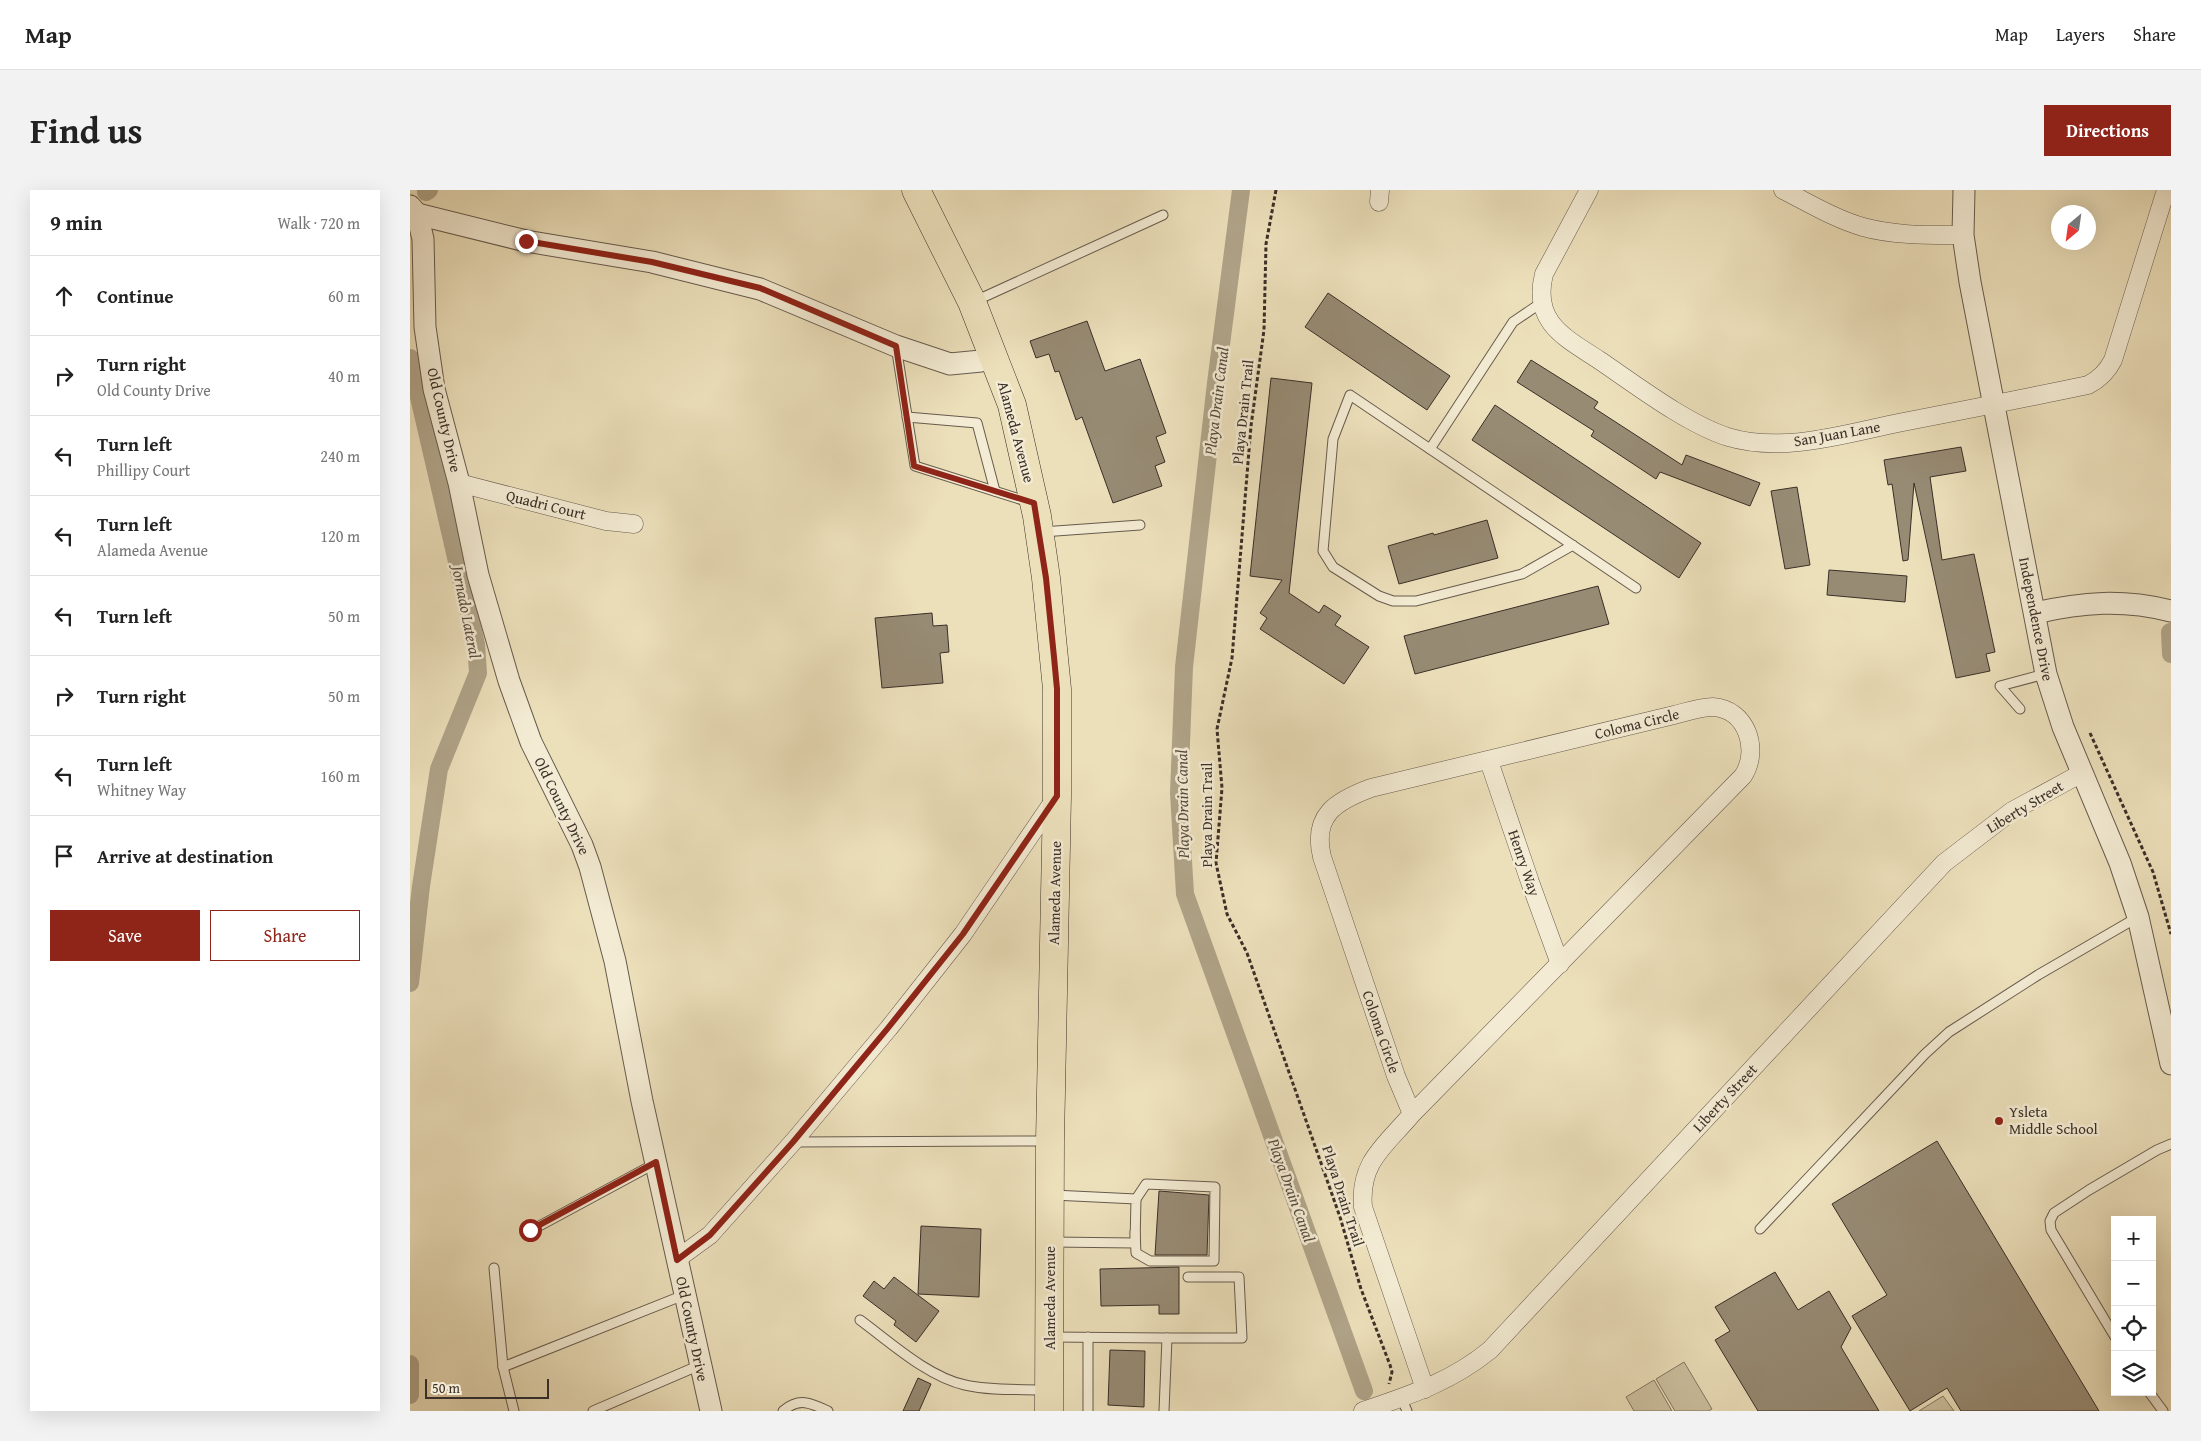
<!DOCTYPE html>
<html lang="en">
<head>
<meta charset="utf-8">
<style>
	body { margin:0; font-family:"Gentium Book Plus",serif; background:#f2f2f2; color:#222 }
	.controls { position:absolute; right:15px; bottom:15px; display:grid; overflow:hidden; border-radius:0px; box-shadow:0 5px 20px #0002 }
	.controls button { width:45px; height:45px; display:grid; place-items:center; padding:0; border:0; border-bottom:1px solid #e0e0e0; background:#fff; color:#222; font:25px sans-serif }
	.compass { position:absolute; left:1641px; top:15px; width:45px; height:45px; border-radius:50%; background:#fff; box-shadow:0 5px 20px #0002; rotate:209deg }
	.scale { position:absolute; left:15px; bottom:12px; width:124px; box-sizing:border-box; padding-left:5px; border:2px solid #3b2f28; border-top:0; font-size:14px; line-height:18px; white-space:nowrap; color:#3b2f28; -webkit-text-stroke:4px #f3ebd3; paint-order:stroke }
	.stop { position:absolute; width:15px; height:15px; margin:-11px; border:4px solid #8f2418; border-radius:50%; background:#fff }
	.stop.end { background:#8f2418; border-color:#fff; box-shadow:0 1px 5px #0008 }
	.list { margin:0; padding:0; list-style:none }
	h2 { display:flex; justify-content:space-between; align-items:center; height:65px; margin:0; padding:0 20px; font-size:21px }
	h2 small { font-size:16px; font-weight:400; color:#767676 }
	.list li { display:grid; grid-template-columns:32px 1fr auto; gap:15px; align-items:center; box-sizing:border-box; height:80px; padding:0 20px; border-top:1px solid #e0e0e0 }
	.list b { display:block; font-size:19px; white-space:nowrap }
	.list p { margin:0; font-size:16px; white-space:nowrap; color:#767676 }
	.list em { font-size:16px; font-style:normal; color:#767676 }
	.actions { display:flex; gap:10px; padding:15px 20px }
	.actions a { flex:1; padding:11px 0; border:1px solid #8f2418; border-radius:0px; text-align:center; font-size:18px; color:#8f2418 }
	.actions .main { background:#8f2418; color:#fff }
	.icon { flex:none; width:28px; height:28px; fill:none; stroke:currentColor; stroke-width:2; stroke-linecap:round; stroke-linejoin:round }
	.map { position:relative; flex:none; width:1761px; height:1221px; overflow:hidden; border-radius:0px }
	header { display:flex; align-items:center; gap:30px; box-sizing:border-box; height:70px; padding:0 25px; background:#fff; border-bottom:1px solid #e0e0e0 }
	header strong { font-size:24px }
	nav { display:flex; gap:28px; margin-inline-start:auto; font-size:18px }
	.intro { display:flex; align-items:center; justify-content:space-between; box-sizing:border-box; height:120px; padding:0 30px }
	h1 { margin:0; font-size:35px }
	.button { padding:12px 22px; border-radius:0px; background:#8f2418; color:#fff; font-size:18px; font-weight:700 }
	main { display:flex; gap:30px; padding:0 30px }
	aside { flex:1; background:#fff; border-radius:0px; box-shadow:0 5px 20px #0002 }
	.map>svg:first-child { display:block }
</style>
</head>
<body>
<header>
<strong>Map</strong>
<nav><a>Map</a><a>Layers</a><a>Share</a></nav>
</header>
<div class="intro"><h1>Find us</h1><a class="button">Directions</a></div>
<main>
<aside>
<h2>9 min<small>Walk · 720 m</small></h2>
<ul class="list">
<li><svg class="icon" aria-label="ahead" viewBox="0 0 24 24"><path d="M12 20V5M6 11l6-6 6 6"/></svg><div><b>Continue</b></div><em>60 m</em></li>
<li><svg class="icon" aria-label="right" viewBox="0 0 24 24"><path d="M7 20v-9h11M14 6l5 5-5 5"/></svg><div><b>Turn right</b><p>Old County Drive</p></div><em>40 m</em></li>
<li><svg class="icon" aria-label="left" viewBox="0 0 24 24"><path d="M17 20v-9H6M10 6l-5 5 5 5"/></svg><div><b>Turn left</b><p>Phillipy Court</p></div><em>240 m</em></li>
<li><svg class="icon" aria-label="left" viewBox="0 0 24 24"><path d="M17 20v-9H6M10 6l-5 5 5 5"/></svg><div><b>Turn left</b><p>Alameda Avenue</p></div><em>120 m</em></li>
<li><svg class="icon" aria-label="left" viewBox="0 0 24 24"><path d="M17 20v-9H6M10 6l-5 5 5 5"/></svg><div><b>Turn left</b></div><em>50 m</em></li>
<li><svg class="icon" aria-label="right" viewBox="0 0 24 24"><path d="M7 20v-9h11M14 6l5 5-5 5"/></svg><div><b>Turn right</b></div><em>50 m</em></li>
<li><svg class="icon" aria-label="left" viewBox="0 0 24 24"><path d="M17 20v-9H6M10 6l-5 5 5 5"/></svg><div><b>Turn left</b><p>Whitney Way</p></div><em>160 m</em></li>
<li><svg class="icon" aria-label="arrive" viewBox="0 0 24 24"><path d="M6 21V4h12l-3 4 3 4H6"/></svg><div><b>Arrive at destination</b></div></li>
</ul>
<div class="actions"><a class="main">Save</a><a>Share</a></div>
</aside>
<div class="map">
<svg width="1761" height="1221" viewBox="0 0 1761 1221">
	<rect width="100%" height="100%" fill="#ece0bb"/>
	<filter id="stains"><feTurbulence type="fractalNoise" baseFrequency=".004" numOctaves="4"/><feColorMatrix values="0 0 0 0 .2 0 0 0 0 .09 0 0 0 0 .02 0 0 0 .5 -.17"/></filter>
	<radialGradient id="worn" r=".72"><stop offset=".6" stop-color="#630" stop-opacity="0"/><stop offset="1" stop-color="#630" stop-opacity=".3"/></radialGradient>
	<g fill="#cec2a2" stroke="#847865">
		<polygon points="1274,1172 1302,1219 1298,1221 1265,1221 1246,1189"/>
		<polygon points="1244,1190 1262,1221 1224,1221 1216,1207"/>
		<polygon points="1533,1206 1544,1221 1509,1221"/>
	</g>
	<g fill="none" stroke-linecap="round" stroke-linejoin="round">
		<g stroke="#b0a489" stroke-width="18">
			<polyline points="831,0 806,193 774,477 769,603 775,704 954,1201"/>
			<polyline points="16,2 19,0"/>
			<polyline points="0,168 66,454 68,483 29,579 11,696 0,793"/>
			<polyline points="1760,442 1761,464"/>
			<polyline points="0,1174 0,1205"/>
		</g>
	</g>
	<g fill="#978b74" stroke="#3b2f28">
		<polygon points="918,103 1040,186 1017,220 895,137"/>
		<polygon points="677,131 695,181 730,169 756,243 746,247 755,272 745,276 752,296 703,313 672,227 666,230 649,181 645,182 639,164 626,168 620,151"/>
		<polygon points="1121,170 1188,212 1184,218 1272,275 1276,265 1350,293 1340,316 1250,282 1246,289 1181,246 1184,241 1107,192"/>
		<polygon points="861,188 902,193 879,403 909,423 914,415 931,426 925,435 959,457 934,494 850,439 857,428 850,423 872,390 840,386"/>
		<polygon points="1085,215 1291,353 1269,388 1062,250"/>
		<polygon points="1551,257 1556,281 1520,287 1532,370 1564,364 1585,462 1576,464 1580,481 1546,488 1504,293 1498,370 1493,371 1482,294 1478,295 1474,270"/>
		<polygon points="1387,297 1400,375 1375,379 1361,301"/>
		<polygon points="1077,330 1088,368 989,394 978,356 1023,343 1024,345"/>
		<polygon points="1419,380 1497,386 1495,412 1417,405"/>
		<polygon points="1188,396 1199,434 1005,484 994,446"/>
		<polygon points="522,423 523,436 537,435 539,462 530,463 533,493 472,498 465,428"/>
		<polygon points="1527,951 1689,1221 1551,1221 1537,1198 1500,1221 1442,1126 1477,1105 1422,1014"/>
		<polygon points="749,1001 799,1005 797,1065 745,1065"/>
		<polygon points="511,1036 571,1039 569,1107 508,1104"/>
		<polygon points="769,1077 769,1124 749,1124 749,1115 691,1116 690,1079"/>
		<polygon points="1365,1082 1388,1120 1419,1101 1441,1138 1431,1157 1469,1221 1348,1221 1305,1150 1320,1141 1305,1117"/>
		<polygon points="484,1087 529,1121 506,1152 484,1135 486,1131 453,1106 464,1091 474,1099"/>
		<polygon points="700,1160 735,1161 734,1217 698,1215"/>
		<polygon points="508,1188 521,1194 509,1221 493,1221"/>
	</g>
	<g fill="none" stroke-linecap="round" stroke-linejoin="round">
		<g stroke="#675b4d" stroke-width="11">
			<g id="service">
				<polyline points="565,111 753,25"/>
				<polyline points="486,156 505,276 619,312"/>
				<polyline points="497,227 567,233 585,301"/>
				<polyline points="1020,259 1103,132 1131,113"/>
				<polyline points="632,342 730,335"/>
				<polyline points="1163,355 1112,384 1006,411 983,411 969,406 923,377 913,361 923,249 940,205 1226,398"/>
				<polyline points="1610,519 1590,496 1635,484"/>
				<polyline points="383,952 637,951"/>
				<polyline points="1350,1039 1515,864 1539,842 1628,785 1728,727"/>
				<polyline points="120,1041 246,973"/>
				<polyline points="725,1042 726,1063 740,1071 804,1071 805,997 736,994 726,1009"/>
				<polyline points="642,1052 725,1053 726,1009 643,1005"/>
				<polyline points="84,1078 93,1177 104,1221"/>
				<path d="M450,1130C480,1152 518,1187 555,1195C581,1201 610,1199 636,1200"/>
				<polyline points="641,1147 757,1148 754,1221"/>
				<polyline points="678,1147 678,1221"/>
				<polyline points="1705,1147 1641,1040 1640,1031 1644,1023 1679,1000 1747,960 1761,954"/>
				<polyline points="757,1148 832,1148 829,1087 778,1087"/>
				<polyline points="93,1177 274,1105"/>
				<polyline points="1739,1202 1753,1221"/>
				<polyline points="991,1207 997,1221"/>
				<polyline points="183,1221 290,1175"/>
				<path d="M373,1221C389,1207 401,1213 418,1221"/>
			</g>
		</g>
		<g stroke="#675b4d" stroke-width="19">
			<g id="minor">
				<path d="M1179,0L1134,84C1122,132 1154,147 1189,170C1226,195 1277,234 1318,247C1375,264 1437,243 1493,232C1555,220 1616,208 1678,195C1690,189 1697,182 1703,170L1756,0"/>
				<path d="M1373,0C1399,13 1425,29 1453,37C1486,46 1520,45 1553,45"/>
				<polyline points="969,12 970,0"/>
				<polyline points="49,293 196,331 224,334"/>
				<polyline points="1079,571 1120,692 1150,774"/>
				<path d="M1002,924L986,886L912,667C902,625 926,611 961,598L1264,525C1276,522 1291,517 1303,517C1337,519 1350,560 1333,586L1002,924C975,956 949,972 953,1017L1015,1199"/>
				<polyline points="267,1069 300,1045 383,952 479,838 553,744 647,606"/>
				<path d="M953,1221C1000,1205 1041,1192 1080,1160L1534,673L1602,621L1672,583"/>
			</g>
		</g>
		<g stroke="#675b4d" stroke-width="23">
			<g id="tertiary">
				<polyline points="1554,0 1553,45 1560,92 1636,484 1653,537 1710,673 1728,727 1761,874"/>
				<polyline points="0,16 7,24 13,49 15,137 24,199 49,293 68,385 99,491 121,552 172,655 180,677 205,771 232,911 301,1221"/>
				<polyline points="7,24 116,51 242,72 350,99 486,156 540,174 571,171 584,167"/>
				<path d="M1625,423C1673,412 1713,409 1761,421"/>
			</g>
		</g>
		<g stroke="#3b2f28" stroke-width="29">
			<polyline id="primary" points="506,0 562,112 602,215 627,326 636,388 647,499 647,606 640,951 639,1221"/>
		</g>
		<g stroke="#3b2f28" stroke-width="3" stroke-dasharray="4 2.5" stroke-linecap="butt">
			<polyline points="866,0 856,54 854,140 841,236 822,468 807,539 812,598 806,673 817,724 837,763 930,1027 951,1099 980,1175 982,1182 979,1194"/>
			<polyline points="1680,543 1743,682 1761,744"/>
		</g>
		<use href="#service" stroke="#f3ebd3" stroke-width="9"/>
		<use href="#minor" stroke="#f3ebd3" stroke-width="18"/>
		<use href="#tertiary" stroke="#f3ebd3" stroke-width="21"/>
		<use href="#primary" stroke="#ece0bb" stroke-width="28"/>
	</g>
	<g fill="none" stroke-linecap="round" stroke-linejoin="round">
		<polyline stroke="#8f2418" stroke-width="6" points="116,51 242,72 350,98 486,156 504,276 624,313 636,388 644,467 647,499 647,606 553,744 478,838 383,952 300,1045 267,1070 246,972 120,1040"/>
	</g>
	<circle fill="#8f2418" stroke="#f3ebd3" stroke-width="2" cx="1589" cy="931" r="5"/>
	<g text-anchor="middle" stroke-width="5" stroke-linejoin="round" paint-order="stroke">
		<g font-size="15" fill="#3b2f28" stroke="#f3ebd3">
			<text transform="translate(833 222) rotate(-84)" y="5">Playa Drain Trail</text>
			<text transform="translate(34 230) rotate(77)" y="5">Old County Drive</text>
			<text transform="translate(606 242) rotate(75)" y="5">Alameda Avenue</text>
			<text transform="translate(1427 244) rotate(-10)" y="5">San Juan Lane</text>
			<text transform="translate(136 315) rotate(14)" y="5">Quadri Court</text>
			<text transform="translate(1626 429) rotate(79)" y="5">Independence Drive</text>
			<text transform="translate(1227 534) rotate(-14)" y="5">Coloma Circle</text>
			<text transform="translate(152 616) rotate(64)" y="5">Old County Drive</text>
			<text transform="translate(1615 617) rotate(-31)" y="5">Liberty Street</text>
			<text transform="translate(797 625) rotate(-90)" y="5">Playa Drain Trail</text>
			<text transform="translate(1114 673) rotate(71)" y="5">Henry Way</text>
			<text transform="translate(645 703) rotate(-89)" y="5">Alameda Avenue</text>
			<text transform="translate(971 842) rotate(71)" y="5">Coloma Circle</text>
			<text transform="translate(1315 908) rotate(-47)" y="5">Liberty Street</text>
			<text transform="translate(933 1006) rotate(72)" y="5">Playa Drain Trail</text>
			<text transform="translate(640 1108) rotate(-90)" y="5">Alameda Avenue</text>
			<text transform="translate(282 1139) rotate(78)" y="5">Old County Drive</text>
		</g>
		<g font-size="15" fill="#3b2f28" stroke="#f3ebd3" text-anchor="start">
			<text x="1599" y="927">Ysleta<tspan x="1599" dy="17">Middle School</tspan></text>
		</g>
		<g font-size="16" font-style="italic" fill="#584c40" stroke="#f3ebd3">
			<text transform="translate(806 211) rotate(-83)" y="6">Playa Drain Canal</text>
			<text transform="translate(57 422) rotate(79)" y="6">Jornado Lateral</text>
			<text transform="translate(772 614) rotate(-91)" y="6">Playa Drain Canal</text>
			<text transform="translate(882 1000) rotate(70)" y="6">Playa Drain Canal</text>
		</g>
	</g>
	<rect width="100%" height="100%" filter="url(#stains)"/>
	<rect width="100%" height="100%" fill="url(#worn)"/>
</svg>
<div class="controls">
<button>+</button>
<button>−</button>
<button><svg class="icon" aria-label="locate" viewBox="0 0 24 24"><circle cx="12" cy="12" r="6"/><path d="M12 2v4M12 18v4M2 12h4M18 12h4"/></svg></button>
<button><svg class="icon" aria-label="layers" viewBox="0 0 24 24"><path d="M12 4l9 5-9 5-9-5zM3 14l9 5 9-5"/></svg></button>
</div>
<svg class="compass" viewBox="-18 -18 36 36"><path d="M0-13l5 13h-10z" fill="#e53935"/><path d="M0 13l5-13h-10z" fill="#767676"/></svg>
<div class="scale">50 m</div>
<div class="stop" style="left:120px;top:1040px"></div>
<div class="stop end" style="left:116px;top:51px"></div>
</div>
</main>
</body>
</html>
